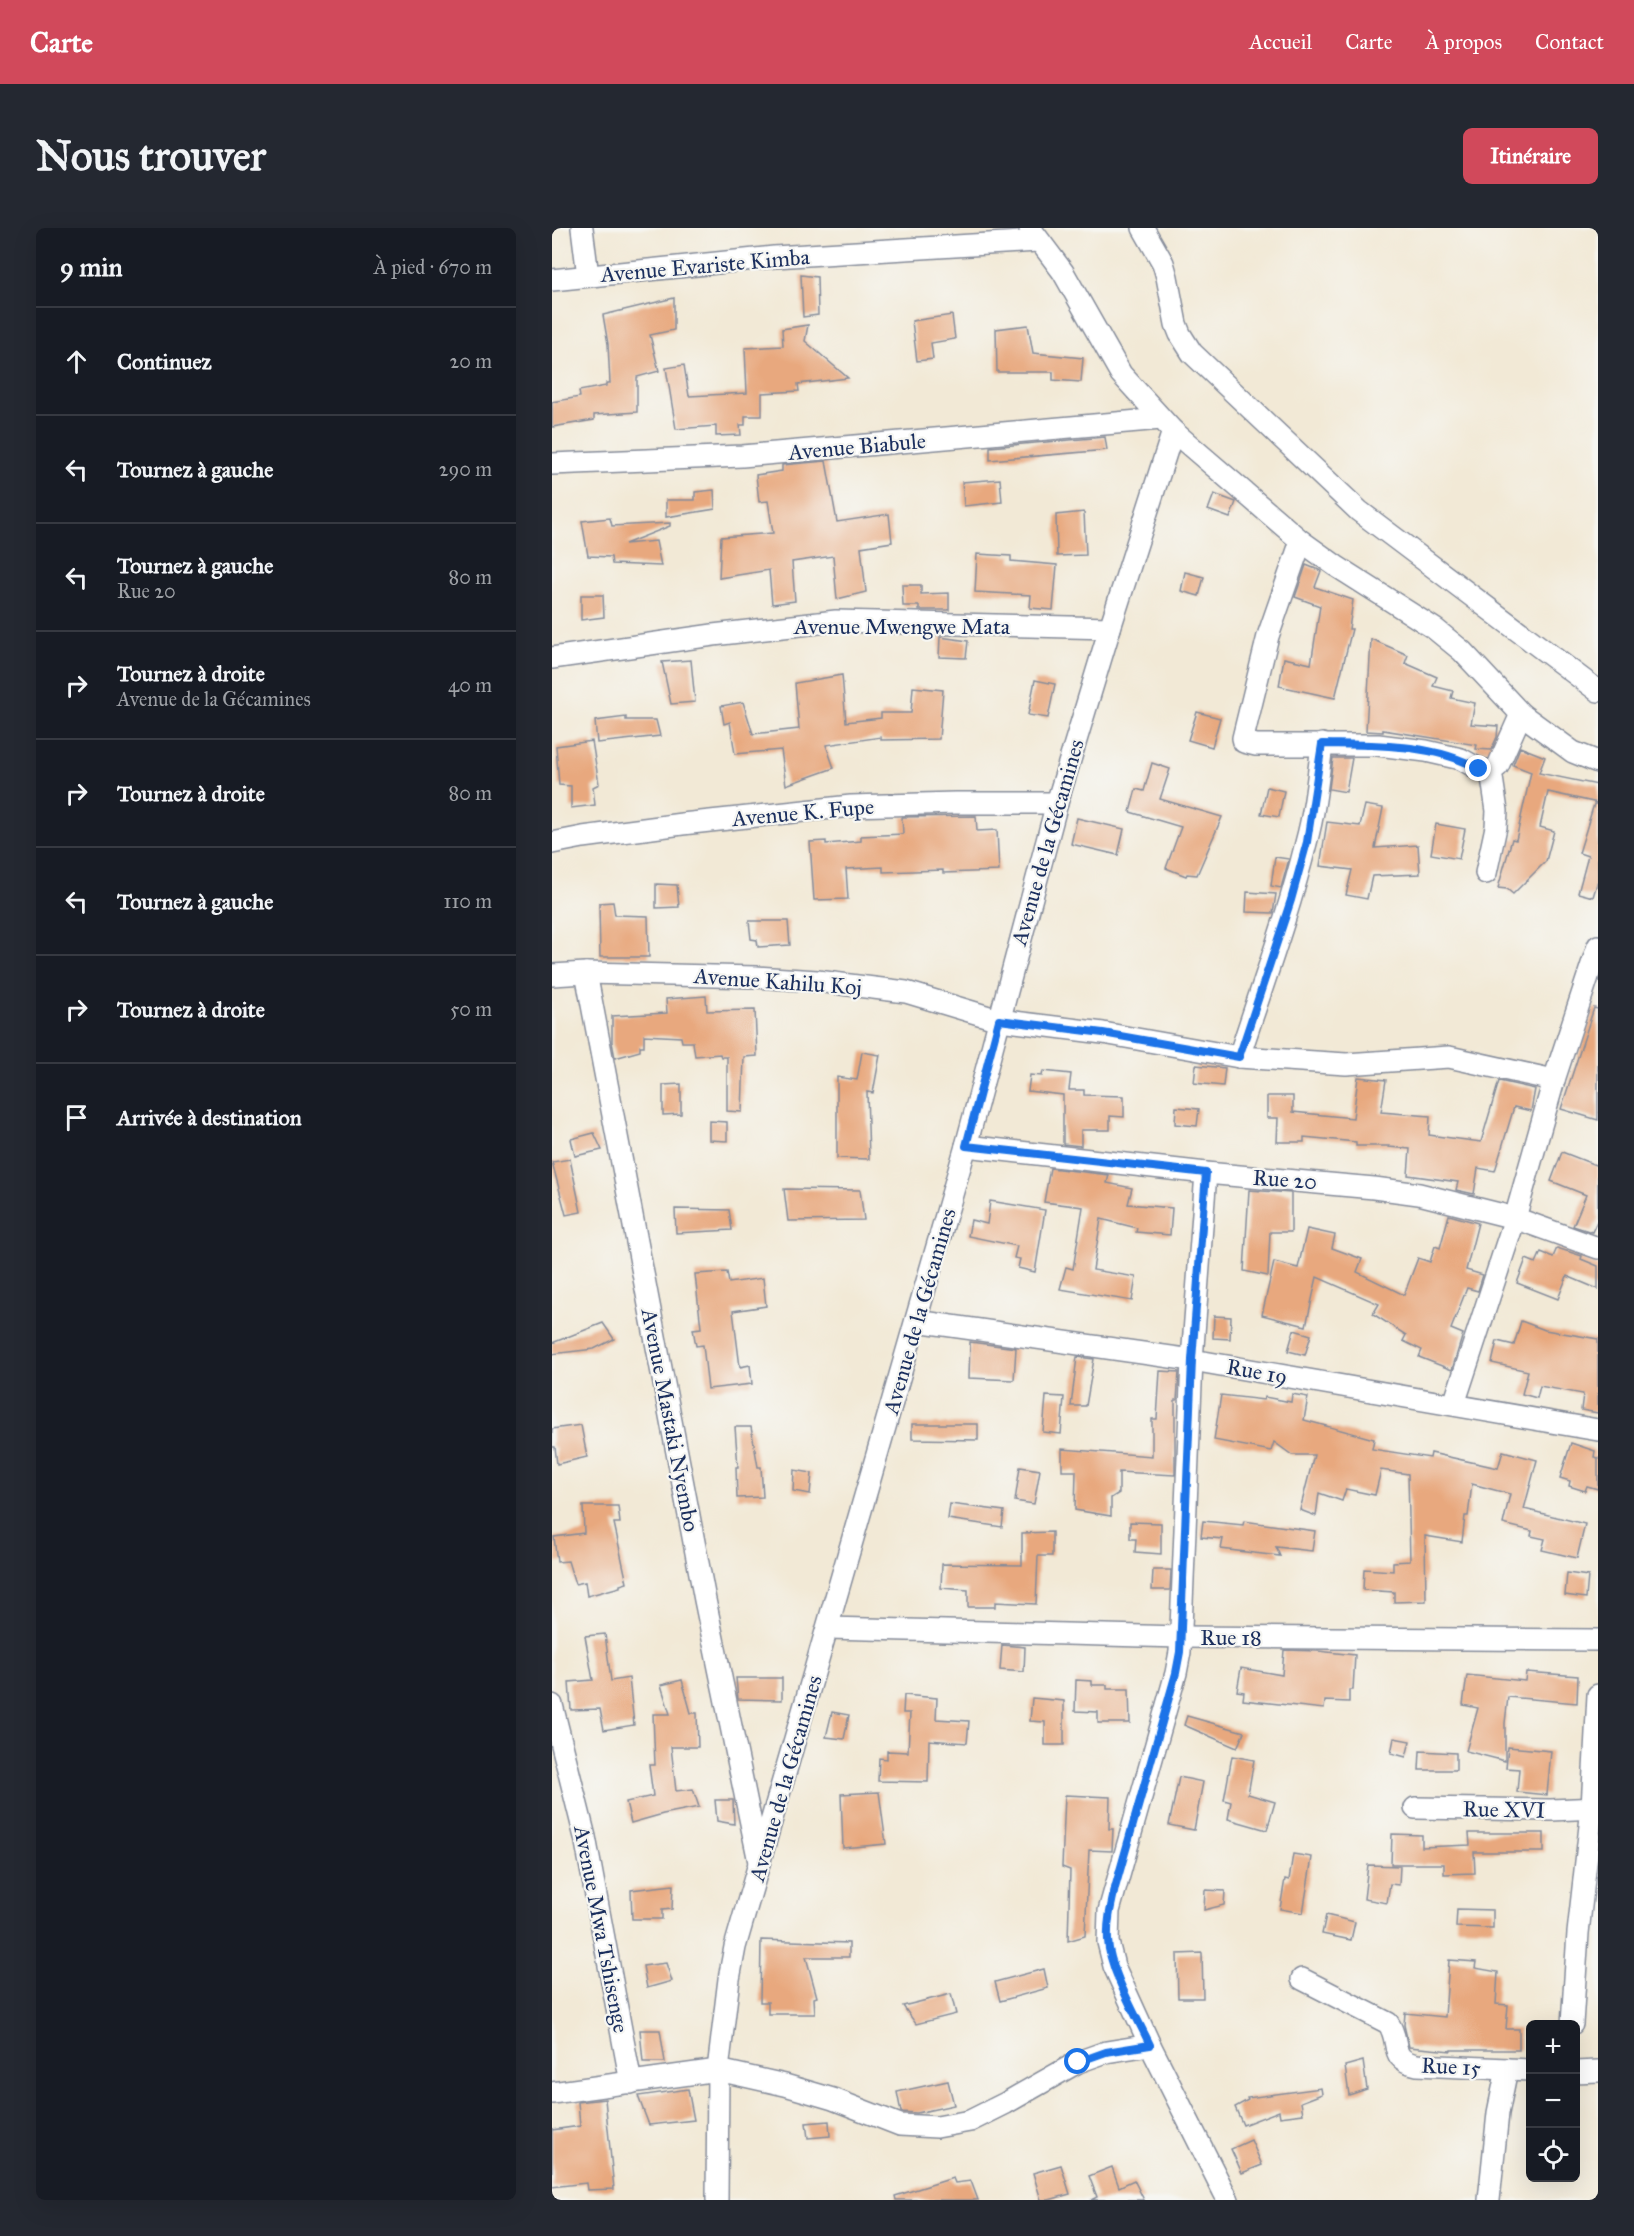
<!DOCTYPE html>
<html lang="fr">
<head>
<meta charset="utf-8">
<style>
	body { margin:0; font-family:"IM FELL Great Primer",serif; background:#242831; color:#f1f3f6 }
	.controls { position:absolute; right:18px; bottom:18px; display:grid; overflow:hidden; border-radius:9px; box-shadow:0 6px 24px #0002 }
	.controls button { width:54px; height:54px; display:grid; place-items:center; padding:0; border:0; border-bottom:2px solid #363941; background:#171b24; color:#f1f3f6; font:30px sans-serif }
	.stop { position:absolute; width:18px; height:18px; margin:-14px; border:4px solid #1a73e8; border-radius:50%; background:#fff }
	.stop.end { background:#1a73e8; border-color:#fff; box-shadow:0 2px 6px #0008 }
	.list { margin:0; padding:0; list-style:none }
	h2 { display:flex; justify-content:space-between; align-items:center; height:78px; margin:0; padding:0 24px; font-size:26px }
	h2 small { font-size:20px; font-weight:400; color:#9ea1a6 }
	.list li { display:grid; grid-template-columns:39px 1fr auto; gap:18px; align-items:center; box-sizing:border-box; height:108px; padding:0 24px; border-top:2px solid #363941 }
	.list b { display:block; font-size:22px; white-space:nowrap }
	.list p { margin:0; font-size:20px; white-space:nowrap; color:#9ea1a6 }
	.list em { font-size:20px; font-style:normal; color:#9ea1a6 }
	.icon { flex:none; width:33px; height:33px; fill:none; stroke:currentColor; stroke-width:2; stroke-linecap:round; stroke-linejoin:round }
	.map { position:relative; flex:none; width:1046px; height:1972px; overflow:hidden; border-radius:9px }
	header { display:flex; align-items:center; gap:36px; box-sizing:border-box; height:84px; padding:0 30px; background:#d1495b; color:#fff }
	header strong { font-size:28px }
	nav { display:flex; gap:33px; margin-inline-start:auto; font-size:21px }
	.intro { display:flex; align-items:center; justify-content:space-between; box-sizing:border-box; height:144px; padding:0 36px }
	h1 { margin:0; font-size:42px }
	.button { padding:15px 27px; border-radius:9px; background:#d1495b; color:#fff; font-size:21px; font-weight:700 }
	main { display:flex; gap:36px; padding:0 36px }
	aside { flex:1; background:#171b24; border-radius:9px; box-shadow:0 6px 24px #0002 }
	.map>svg:first-child { display:block }
</style>
</head>
<body>
<header>
<strong>Carte</strong>
<nav><a>Accueil</a><a>Carte</a><a>À propos</a><a>Contact</a></nav>
</header>
<div class="intro"><h1>Nous trouver</h1><a class="button">Itinéraire</a></div>
<main>
<aside>
<h2>9 min<small>À pied · 670 m</small></h2>
<ul class="list">
<li><svg class="icon" aria-label="ahead" viewBox="0 0 24 24"><path d="M12 20V5M6 11l6-6 6 6"/></svg><div><b>Continuez</b></div><em>20 m</em></li>
<li><svg class="icon" aria-label="left" viewBox="0 0 24 24"><path d="M17 20v-9H6M10 6l-5 5 5 5"/></svg><div><b>Tournez à gauche</b></div><em>290 m</em></li>
<li><svg class="icon" aria-label="left" viewBox="0 0 24 24"><path d="M17 20v-9H6M10 6l-5 5 5 5"/></svg><div><b>Tournez à gauche</b><p>Rue 20</p></div><em>80 m</em></li>
<li><svg class="icon" aria-label="right" viewBox="0 0 24 24"><path d="M7 20v-9h11M14 6l5 5-5 5"/></svg><div><b>Tournez à droite</b><p>Avenue de la Gécamines</p></div><em>40 m</em></li>
<li><svg class="icon" aria-label="right" viewBox="0 0 24 24"><path d="M7 20v-9h11M14 6l5 5-5 5"/></svg><div><b>Tournez à droite</b></div><em>80 m</em></li>
<li><svg class="icon" aria-label="left" viewBox="0 0 24 24"><path d="M17 20v-9H6M10 6l-5 5 5 5"/></svg><div><b>Tournez à gauche</b></div><em>110 m</em></li>
<li><svg class="icon" aria-label="right" viewBox="0 0 24 24"><path d="M7 20v-9h11M14 6l5 5-5 5"/></svg><div><b>Tournez à droite</b></div><em>50 m</em></li>
<li><svg class="icon" aria-label="arrive" viewBox="0 0 24 24"><path d="M6 21V4h12l-3 4 3 4H6"/></svg><div><b>Arrivée à destination</b></div></li>
</ul>
</aside>
<div class="map">
<svg width="1046" height="1972" viewBox="0 0 1046 1972">
	<rect width="100%" height="100%" fill="#f6f6f2"/>
	<filter id="ink" filterUnits="userSpaceOnUse"><feTurbulence type="fractalNoise" baseFrequency=".0167" numOctaves="2"/><feDisplacementMap in="SourceGraphic" scale="12" xChannelSelector="R" yChannelSelector="G"/><feConvolveMatrix kernelMatrix="1 2 1 2 8 2 1 2 1" color-interpolation-filters="sRGB"/></filter>
	<filter id="wash" filterUnits="userSpaceOnUse"><feTurbulence type="fractalNoise" baseFrequency=".008" numOctaves="4" result="noise"/><feDisplacementMap in="SourceGraphic" scale="24" xChannelSelector="R" yChannelSelector="G"/><feGaussianBlur stdDeviation="1.35" result="paint"/><feColorMatrix in="noise" values="0 0 0 0 0 0 0 0 0 0 0 0 0 0 0 0 0 1.4 0 .05"/><feComposite in="paint" operator="in"/></filter>
	<g filter="url(#wash)">
		<rect width="100%" height="100%" fill="#f2e9d6"/>
		<g id="blocks">
			<g fill="#e8a87e">
				<polygon points="249,47 265,49 266,87 251,89"/>
				<polygon points="122,70 122,102 98,107 107,143 85,149 85,184 42,187 42,192 0,199 0,174 28,169 27,163 54,158 54,155 58,155 56,116 51,87"/>
				<polygon points="400,87 403,111 379,115 381,131 365,133 360,93"/>
				<polygon points="256,97 253,113 296,150 246,156 247,163 210,165 210,188 193,188 193,197 188,197 189,207 164,208 164,198 124,201 114,140 132,137 137,168 195,165 193,120 231,118 230,101"/>
				<polygon points="476,97 481,125 531,130 529,154 501,152 501,144 445,144 444,101"/>
				<polygon points="553,209 555,222 438,232 438,219"/>
				<polygon points="274,233 285,294 337,286 340,314 309,319 314,364 285,371 281,328 240,334 243,373 220,376 217,342 167,350 169,309 221,305 216,273 207,274 204,247 230,243 230,237"/>
				<polygon points="448,251 450,274 412,278 410,254"/>
				<polygon points="162,262 163,281 114,289 114,272 143,272 143,264"/>
				<polygon points="662,266 684,274 678,290 656,282"/>
				<polygon points="532,284 534,327 505,328 504,287"/>
				<polygon points="58,290 60,298 118,295 118,298 73,316 104,313 109,338 60,336 59,329 36,328 30,293"/>
				<polygon points="425,326 459,328 459,333 505,337 501,382 478,380 479,367 423,364"/>
				<polygon points="754,337 769,343 763,359 801,372 797,401 800,401 783,470 727,458 732,430 759,436 768,378 743,369"/>
				<polygon points="633,344 652,349 647,368 629,363"/>
				<polygon points="350,357 369,357 369,366 397,365 397,382 367,382 367,378 351,378"/>
				<polygon points="29,367 51,367 52,389 29,392"/>
				<polygon points="388,409 416,413 414,430 387,429"/>
				<polygon points="819,411 856,427 853,435 885,449 881,458 901,463 899,470 923,475 919,496 946,498 945,509 939,522 924,521 925,517 831,502 831,504 814,503"/>
				<polygon points="139,432 143,474 119,476 110,434"/>
				<polygon points="290,447 294,494 329,490 329,485 359,485 361,459 391,462 387,511 329,512 329,509 274,517 282,540 234,557 229,522 183,526 178,494 172,496 169,478 191,474 201,506 247,501 243,455"/>
				<polygon points="483,452 503,456 496,490 476,487"/>
				<polygon points="645,484 668,490 660,519 636,512"/>
				<polygon points="74,489 74,492 104,492 108,508 45,515 43,493"/>
				<polygon points="40,513 47,556 41,559 43,577 19,580 19,558 7,557 4,518"/>
				<polygon points="968,519 993,529 987,545 1046,557 1046,575 996,564 988,599 1002,603 994,633 961,666 955,661 946,660 960,611 964,612 979,544 961,537"/>
				<polygon points="781,530 800,530 794,564 777,561"/>
				<polygon points="600,535 618,541 608,571 670,589 645,647 635,646 634,648 614,640 629,599 578,584 584,561 592,563"/>
				<polygon points="715,559 732,563 727,589 709,586"/>
				<polygon points="1042,576 1046,576 1046,652 1041,669 1026,665 1036,628 1027,625"/>
				<polygon points="813,577 831,580 823,620 866,617 868,646 820,648 815,671 794,667 800,642 768,638 775,594 808,598"/>
				<polygon points="424,588 425,603 445,602 447,643 391,645 391,642 331,644 331,639 294,641 296,671 262,672 258,614 274,613 274,616 309,613 309,608 351,606 350,589"/>
				<polygon points="525,590 572,601 566,627 519,616"/>
				<polygon points="884,596 913,601 907,631 879,626"/>
				<polygon points="723,629 737,631 729,660 719,658"/>
				<polygon points="104,656 125,657 127,679 104,680"/>
				<polygon points="695,664 724,666 721,685 694,684"/>
				<polygon points="61,674 63,687 96,688 97,729 48,729 47,675"/>
				<polygon points="197,693 236,693 238,717 206,719 205,712 199,711"/>
				<polygon points="154,768 155,783 203,782 205,828 192,829 190,884 175,883 175,829 169,829 168,826 143,828 141,814 130,814 129,809 92,807 92,818 88,818 88,823 63,830 60,814 60,788 115,785 114,771"/>
				<polygon points="1042,780 1046,781 1046,892 1009,881"/>
				<polygon points="310,824 328,827 321,865 315,864 317,931 285,930 285,849 305,852"/>
				<polygon points="644,837 673,840 671,858 642,855"/>
				<polygon points="491,843 519,846 517,862 532,862 532,867 572,868 572,889 558,888 558,902 529,902 529,918 511,916 511,867 476,863 478,847 490,848"/>
				<polygon points="806,849 834,852 829,884 878,888 877,907 929,914 947,853 983,861 979,883 962,879 943,943 926,940 922,966 904,962 906,954 856,947 858,921 837,919 837,918 804,918 804,914 752,909 752,914 725,914 726,890 715,890 715,868 741,868 741,884 801,890"/>
				<polygon points="129,856 129,886 111,887 111,857"/>
				<polygon points="624,879 647,881 645,898 623,896"/>
				<polygon points="157,893 175,894 175,913 157,912"/>
				<polygon points="42,905 50,922 23,928 19,911"/>
				<polygon points="1010,924 1046,938 1046,991 1040,1004 1021,998 1034,967 999,953"/>
				<polygon points="18,931 29,984 14,987 0,934"/>
				<polygon points="498,940 557,947 555,955 580,960 576,976 620,980 618,1007 584,1004 585,1000 549,991 541,1042 584,1049 580,1073 508,1061 514,1039 521,1041 531,979 492,974"/>
				<polygon points="232,961 308,962 312,992 236,993"/>
				<polygon points="697,962 739,965 739,1004 718,1004 716,1048 692,1043"/>
				<polygon points="438,973 493,982 483,1044 466,1040 468,1031 462,1030 465,1018 416,1008 419,992 435,996"/>
				<polygon points="123,981 177,982 180,1002 124,1005"/>
				<polygon points="897,987 926,995 914,1042 931,1047 926,1063 915,1060 899,1101 911,1106 900,1142 867,1129 870,1122 851,1113 854,1107 821,1086 827,1076 765,1049 754,1098 710,1087 722,1034 746,1040 755,1001 783,1007 780,1020 810,1031 805,1044 852,1067 866,1030 878,1034 883,1018 888,1020"/>
				<polygon points="1005,1020 1030,1028 1029,1031 1046,1038 1046,1061 1015,1048 1006,1071 965,1055 974,1031 984,1035 989,1024 1001,1029"/>
				<polygon points="175,1044 177,1055 211,1050 214,1078 181,1083 188,1139 198,1137 200,1156 156,1161 151,1117 144,1118 141,1101 149,1100 143,1046"/>
				<polygon points="662,1088 679,1089 678,1111 661,1110"/>
				<polygon points="969,1093 993,1102 1046,1111 1046,1185 1029,1182 1031,1166 988,1158 985,1170 970,1166 976,1143 940,1135 945,1113 962,1117"/>
				<polygon points="51,1095 62,1111 42,1121 0,1126 0,1115"/>
				<polygon points="742,1102 759,1107 753,1127 736,1123"/>
				<polygon points="418,1114 464,1120 462,1152 417,1150"/>
				<polygon points="525,1129 542,1131 534,1178 519,1178"/>
				<polygon points="608,1143 627,1144 625,1172 623,1172 623,1247 567,1244 567,1265 559,1270 559,1288 523,1282 524,1243 510,1243 510,1221 600,1228 600,1191 605,1191"/>
				<polygon points="740,1166 756,1169 752,1192 822,1211 820,1221 878,1230 879,1225 946,1240 951,1223 985,1232 972,1281 1033,1296 1025,1330 990,1322 993,1311 979,1308 980,1303 951,1296 958,1266 920,1256 916,1288 913,1288 910,1314 873,1308 874,1373 842,1374 842,1364 811,1362 812,1341 841,1343 841,1334 858,1333 856,1246 829,1242 823,1267 794,1261 790,1273 767,1265 764,1288 748,1282 762,1227 740,1227 722,1214 719,1223 662,1212 669,1167 712,1172 713,1169 739,1174"/>
				<polygon points="494,1168 512,1169 509,1206 491,1204"/>
				<polygon points="360,1196 426,1196 426,1212 360,1211"/>
				<polygon points="29,1197 35,1229 5,1236 3,1219 0,1219 0,1201"/>
				<polygon points="183,1199 199,1199 206,1239 209,1239 211,1269 185,1270 184,1239 186,1239"/>
				<polygon points="1019,1215 1043,1223 1042,1229 1046,1230 1046,1261 1035,1258 1033,1263 1017,1258 1018,1253 1008,1250"/>
				<polygon points="468,1239 488,1242 482,1276 463,1273"/>
				<polygon points="242,1242 260,1245 258,1266 241,1263"/>
				<polygon points="398,1276 452,1283 450,1299 396,1291"/>
				<polygon points="31,1278 66,1278 68,1295 62,1295 75,1355 68,1357 68,1359 35,1368 33,1354 23,1356 16,1333 5,1334 2,1309 32,1305"/>
				<polygon points="651,1293 691,1297 692,1293 763,1303 760,1323 724,1319 728,1328 669,1321 671,1311 649,1309"/>
				<polygon points="578,1294 609,1295 609,1326 583,1324 584,1311 578,1311"/>
				<polygon points="500,1304 500,1328 486,1328 484,1376 443,1374 443,1379 416,1379 416,1362 389,1360 390,1336 470,1337 470,1305"/>
				<polygon points="601,1342 619,1342 618,1362 600,1362"/>
				<polygon points="1015,1345 1036,1348 1034,1370 1013,1367"/>
				<polygon points="53,1406 59,1453 77,1450 82,1497 52,1502 48,1481 19,1482 17,1454 41,1452 33,1408"/>
				<polygon points="450,1417 473,1419 472,1444 448,1442"/>
				<polygon points="732,1422 766,1423 803,1427 801,1462 797,1462 797,1474 773,1473 772,1481 691,1472 692,1464 685,1463 689,1440 730,1447"/>
				<polygon points="974,1444 1026,1448 1025,1475 956,1469 953,1495 953,1533 914,1523 926,1480 911,1477 915,1447 973,1453"/>
				<polygon points="184,1450 230,1450 230,1472 186,1471"/>
				<polygon points="130,1452 139,1485 145,1485 146,1519 119,1519 124,1563 141,1561 147,1579 111,1586 79,1595 74,1574 101,1568 97,1537 103,1537 101,1486 118,1486 109,1457"/>
				<polygon points="524,1452 540,1453 540,1457 555,1457 555,1461 577,1461 578,1495 546,1495 546,1484 523,1483"/>
				<polygon points="352,1467 385,1470 384,1491 417,1493 415,1515 377,1512 376,1554 326,1553 327,1530 335,1531 335,1523 356,1524 358,1485 351,1485"/>
				<polygon points="480,1470 512,1473 512,1517 493,1517 493,1494 478,1493"/>
				<polygon points="280,1484 297,1487 292,1511 274,1509"/>
				<polygon points="635,1488 692,1504 685,1520 632,1497"/>
				<polygon points="842,1510 858,1513 854,1529 839,1525"/>
				<polygon points="956,1519 999,1523 995,1567 965,1564 967,1541 954,1540"/>
				<polygon points="868,1523 904,1525 904,1542 867,1542"/>
				<polygon points="680,1528 702,1532 696,1566 723,1574 715,1602 676,1591 679,1574 672,1572"/>
				<polygon points="627,1549 651,1554 642,1602 617,1597"/>
				<polygon points="327,1564 334,1616 291,1620 289,1566"/>
				<polygon points="513,1567 558,1569 557,1601 561,1601 560,1623 537,1622 533,1708 516,1713 518,1642 510,1639"/>
				<polygon points="163,1572 181,1572 182,1596 165,1593"/>
				<polygon points="917,1605 992,1605 992,1624 922,1624 923,1645 892,1646 892,1636 839,1636 840,1606 870,1607 870,1619 918,1617"/>
				<polygon points="741,1626 760,1629 751,1685 728,1681 733,1651 737,1652"/>
				<polygon points="816,1637 848,1638 847,1657 838,1656 835,1675 812,1671"/>
				<polygon points="121,1657 120,1681 110,1682 110,1691 80,1691 79,1662"/>
				<polygon points="653,1662 673,1663 672,1677 652,1682"/>
				<polygon points="905,1681 941,1682 941,1700 904,1699"/>
				<polygon points="774,1687 803,1694 799,1712 770,1706"/>
				<polygon points="209,1712 297,1715 297,1729 254,1729 265,1769 262,1770 263,1786 216,1786 216,1774 208,1774"/>
				<polygon points="650,1725 651,1770 626,1770 625,1726"/>
				<polygon points="897,1732 924,1734 923,1740 946,1744 944,1776 956,1777 954,1801 967,1801 967,1822 899,1822 899,1823 857,1819 852,1797 853,1785 893,1789"/>
				<polygon points="114,1735 120,1753 95,1760 91,1738"/>
				<polygon points="492,1741 496,1760 448,1773 443,1754"/>
				<polygon points="399,1766 404,1786 364,1796 351,1778"/>
				<polygon points="88,1802 108,1802 113,1834 91,1834"/>
				<polygon points="811,1833 815,1861 797,1867 793,1838"/>
				<polygon points="396,1853 402,1877 365,1885 349,1884 345,1864"/>
				<polygon points="769,1860 770,1866 749,1874 751,1886 728,1889 727,1883 691,1897 683,1879 696,1872 695,1870"/>
				<polygon points="136,1861 142,1892 97,1897 86,1868"/>
				<polygon points="53,1871 62,1961 35,1962 34,1955 0,1959 0,1902 28,1898 26,1874"/>
				<polygon points="277,1893 278,1908 256,1910 254,1895"/>
				<polygon points="699,1912 710,1937 690,1945 679,1921"/>
				<polygon points="509,1937 518,1966 497,1972 489,1972 481,1945"/>
				<polygon points="560,1939 567,1959 582,1952 592,1972 539,1972 545,1969 537,1948"/>
				<polygon points="401,1950 403,1955 419,1953 426,1972 344,1972 343,1968"/>
			</g>
		</g>
	</g>
	<g filter="url(#ink)">
		<use href="#blocks" fill-opacity="0" stroke="#868c9a" stroke-width="1.5"/>
		<g fill="none" stroke-linecap="round" stroke-linejoin="round">
			<g stroke="#868c9a" stroke-width="24">
				<g id="minor">
					<polyline points="30,0 36,48"/>
					<polyline points="478,0 511,44 569,146 621,203 749,313 784,338 883,401 910,423 969,486 1021,524 1046,534"/>
					<polyline points="591,0 611,35 615,49 624,96 628,106 640,125 807,283 1046,463"/>
					<polyline points="0,52 222,29 486,13"/>
					<polyline points="0,236 190,228 609,191"/>
					<polyline points="749,313 716,408 691,510 692,514 704,517 826,517 874,523 909,531 927,541 939,543 946,538 969,486"/>
					<polyline points="0,430 161,407 284,393 558,400"/>
					<polyline points="0,615 31,609 130,596 299,578 403,575 505,575"/>
					<polyline points="934,645 944,599 945,583 939,543"/>
					<polyline points="34,745 153,1372 207,1634"/>
					<polyline points="0,747 34,745 204,749 265,753 354,764 447,792 551,805 687,829 794,836 897,829 1002,852"/>
					<path d="M687,829C710,758 736,688 754,615C763,583 766,549 770,516"/>
					<polyline points="414,918 654,945 822,960 867,966 963,990 1046,1020"/>
					<polyline points="654,945 640,1132 628,1424 624,1445 557,1683 556,1714 562,1738 598,1817 676,1972"/>
					<polyline points="364,1093 640,1132 1046,1202"/>
					<polyline points="902,1176 963,990 1002,852 1046,718"/>
					<polyline points="276,1400 629,1409 1046,1412"/>
					<polyline points="0,1477 33,1609 79,1855"/>
					<polyline points="863,1580 999,1582 1046,1580"/>
					<path d="M750,1751L836,1795C850,1814 835,1831 865,1837L978,1842"/>
					<polyline points="1020,1796 1026,1705 1040,1580 1046,1467"/>
					<polyline points="1023,1844 1046,1843"/>
					<polyline points="0,1865 166,1842 233,1857 281,1871 348,1897 385,1899 418,1893 454,1875 526,1834 554,1824 598,1817"/>
					<polyline points="165,1972 166,1842 177,1751 183,1719 414,918 505,575 558,400 621,203"/>
					<polyline points="937,1972 946,1885 955,1841"/>
				</g>
			</g>
			<use href="#minor" stroke="#fff" stroke-width="21"/>
		</g>
	</g>
	<g fill="none" stroke-linecap="round" stroke-linejoin="round" filter="url(#ink)">
		<path stroke="#1a73e8" stroke-width="8" d="M526,1834L554,1824L598,1817C585,1789 557,1741 556,1712C555,1694 559,1678 563,1660L624,1445L628,1424L640,1132L654,945L414,918L447,792L551,805L687,829L739,672L755,614L770,516C822,517 881,515 927,541"/>
	</g>
	<g text-anchor="middle" stroke-width="4.5" stroke-linejoin="round" paint-order="stroke">
		<g font-size="22" fill="#1b2f5e" stroke="#f6f6f2">
			<text transform="translate(153 37) rotate(-5)" y="8">Avenue Evariste Kimba</text>
			<text transform="translate(305 218) rotate(-5)" y="8">Avenue Biabule</text>
			<text x="350" y="406">Avenue Mwengwe Mata</text>
			<text transform="translate(251 584) rotate(-5)" y="8">Avenue K. Fupe</text>
			<text transform="translate(495 614) rotate(-74)" y="8">Avenue de la Gécamines</text>
			<text transform="translate(226 753) rotate(4)" y="8">Avenue Kahilu Koj</text>
			<text transform="translate(733 951) rotate(4)" y="8">Rue 20</text>
			<text transform="translate(367 1083) rotate(-74)" y="8">Avenue de la Gécamines</text>
			<text transform="translate(705 1143) rotate(10)" y="8">Rue 19</text>
			<text transform="translate(119 1192) rotate(79)" y="8">Avenue Mastaki Nyembo</text>
			<text x="679" y="1417">Rue 18</text>
			<text transform="translate(233 1550) rotate(-74)" y="8">Avenue de la Gécamines</text>
			<text transform="translate(952 1581) rotate(1)" y="8">Rue XVI</text>
			<text transform="translate(50 1701) rotate(79)" y="8">Avenue Mwa Tshisenge</text>
			<text transform="translate(899 1838) rotate(3)" y="8">Rue 15</text>
		</g>
	</g>
</svg>
<div class="controls">
<button>+</button>
<button>−</button>
<button><svg class="icon" aria-label="locate" viewBox="0 0 24 24"><circle cx="12" cy="12" r="6"/><path d="M12 2v4M12 18v4M2 12h4M18 12h4"/></svg></button>
</div>
<div class="stop" style="left:526px;top:1834px"></div>
<div class="stop end" style="left:927px;top:541px"></div>
</div>
</main>
</body>
</html>
